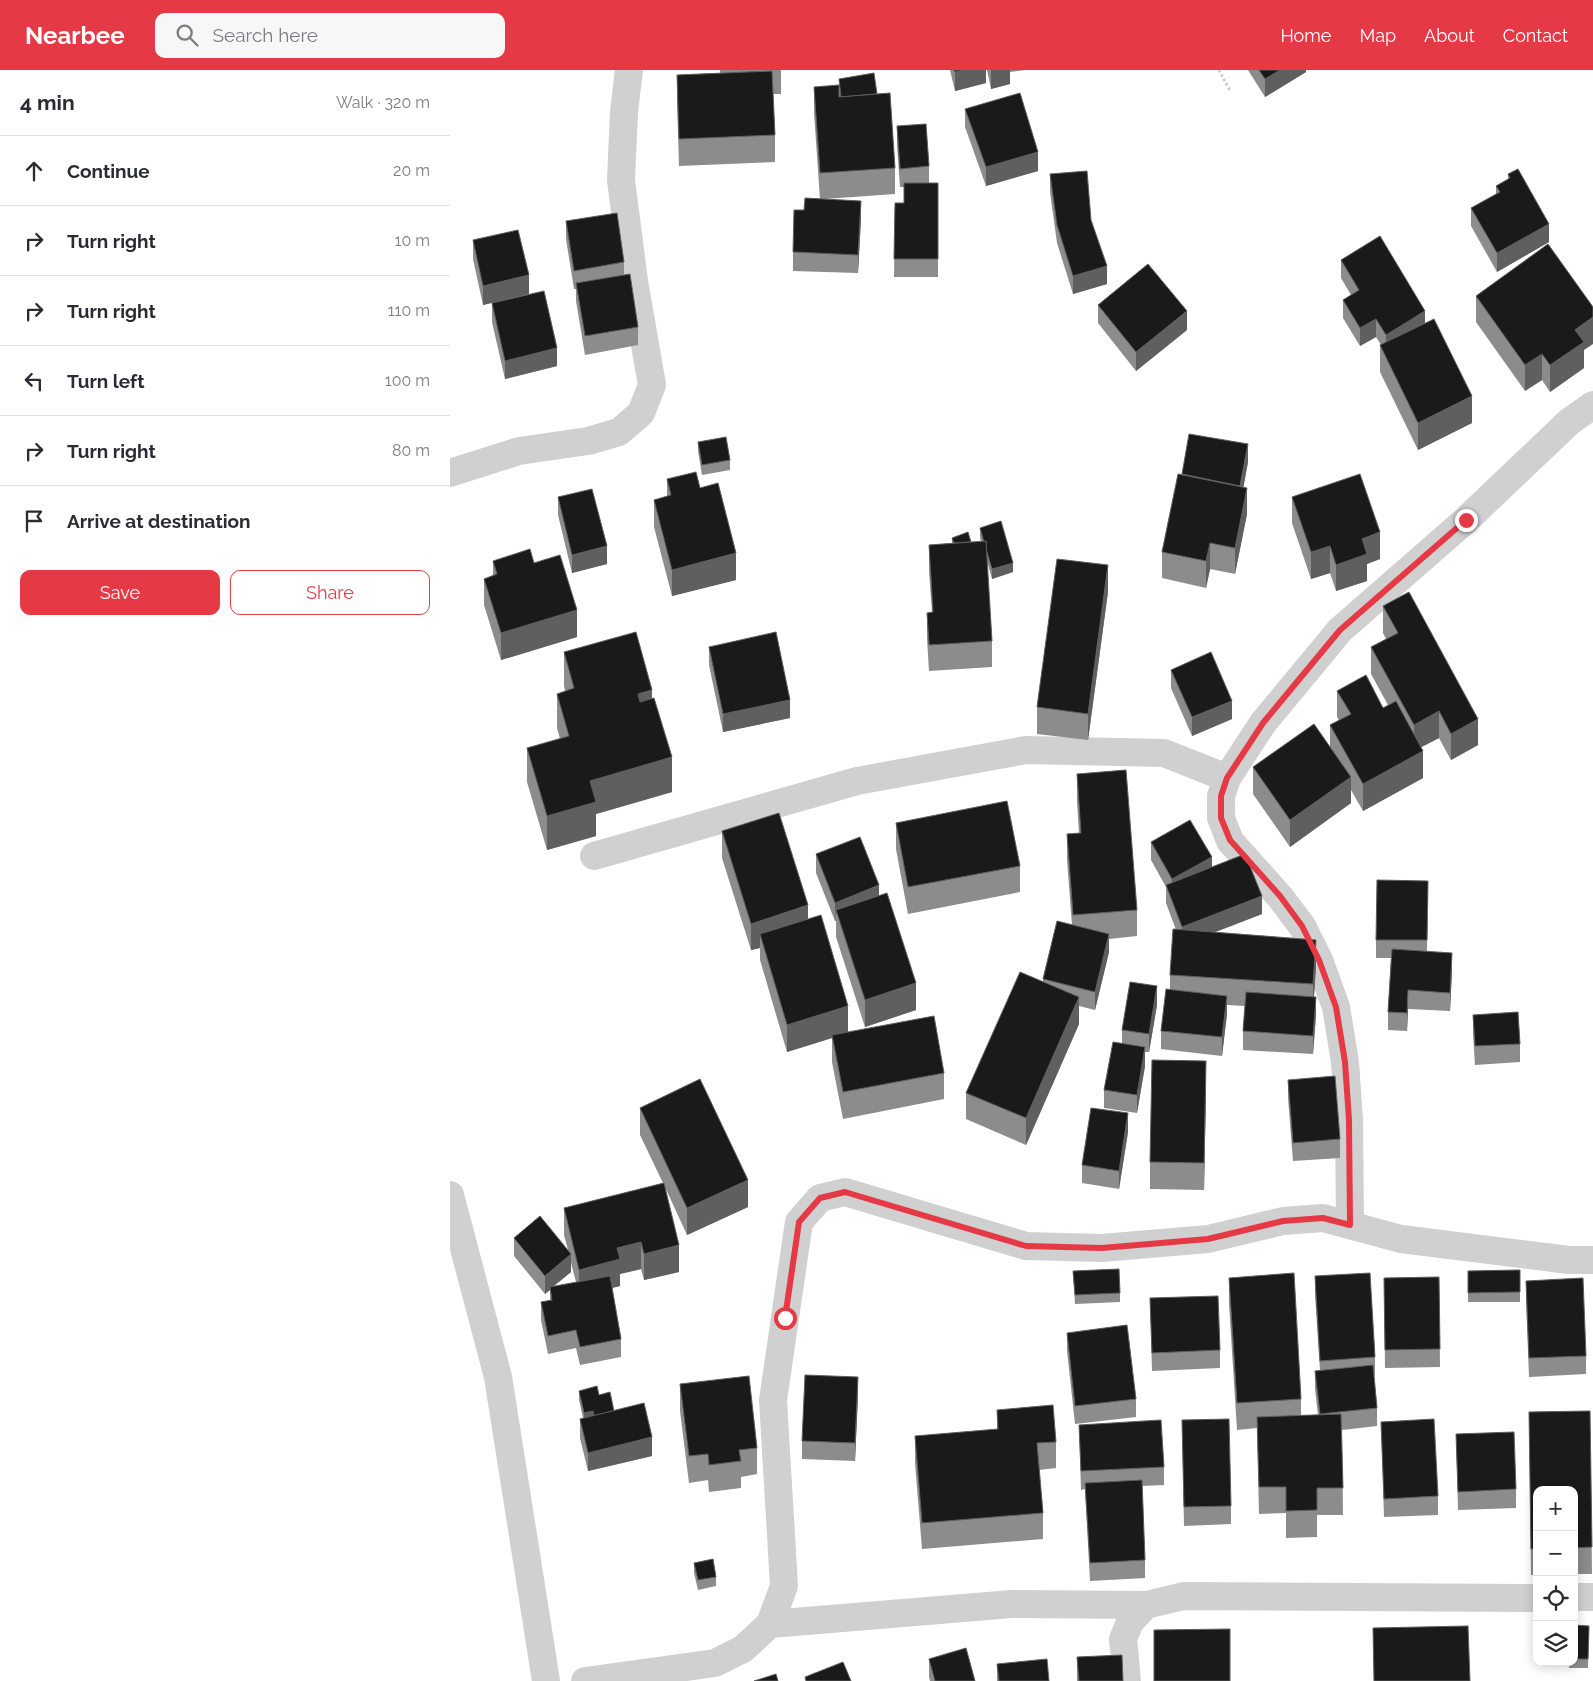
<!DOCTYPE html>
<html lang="en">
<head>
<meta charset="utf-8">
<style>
	body { margin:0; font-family:Raleway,sans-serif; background:#f7f7f7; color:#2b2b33 }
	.controls { position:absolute; right:15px; bottom:15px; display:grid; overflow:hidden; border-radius:10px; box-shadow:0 2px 12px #0003 }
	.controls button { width:45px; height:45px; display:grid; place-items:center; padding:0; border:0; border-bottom:1px solid #e1e1e2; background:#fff; color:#2b2b33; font:25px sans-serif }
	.stop { position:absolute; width:15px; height:15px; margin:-11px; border:4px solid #e63946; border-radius:50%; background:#fff }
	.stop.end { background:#e63946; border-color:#fff; box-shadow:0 1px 5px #0008 }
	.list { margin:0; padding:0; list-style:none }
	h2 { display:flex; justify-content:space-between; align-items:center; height:65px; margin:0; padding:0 20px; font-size:21px }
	h2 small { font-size:16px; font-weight:400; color:#7c7c81 }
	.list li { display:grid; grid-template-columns:32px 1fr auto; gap:15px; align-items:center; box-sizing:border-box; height:70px; padding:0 20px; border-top:1px solid #e1e1e2 }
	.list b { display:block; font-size:19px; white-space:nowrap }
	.list em { font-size:16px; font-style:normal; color:#7c7c81 }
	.actions { display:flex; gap:10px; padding:15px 20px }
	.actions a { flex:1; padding:11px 0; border:1px solid #e63946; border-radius:10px; text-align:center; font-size:18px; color:#e63946 }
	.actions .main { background:#e63946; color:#fff }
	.icon { flex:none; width:28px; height:28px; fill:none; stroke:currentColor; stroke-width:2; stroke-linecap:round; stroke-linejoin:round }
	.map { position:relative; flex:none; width:1143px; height:1611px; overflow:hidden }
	header { display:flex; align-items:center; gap:30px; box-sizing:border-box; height:70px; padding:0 25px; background:#e63946; color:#fff }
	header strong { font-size:24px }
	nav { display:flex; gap:28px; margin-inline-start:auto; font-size:18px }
	.search { width:350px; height:45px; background:#f7f7f7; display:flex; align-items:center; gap:12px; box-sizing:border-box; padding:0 18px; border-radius:10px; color:#7c7c81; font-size:19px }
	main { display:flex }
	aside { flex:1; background:#fff }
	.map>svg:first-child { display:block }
</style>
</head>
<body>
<header>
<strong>Nearbee</strong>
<div class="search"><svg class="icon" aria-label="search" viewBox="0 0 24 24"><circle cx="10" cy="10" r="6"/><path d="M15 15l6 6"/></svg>Search here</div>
<nav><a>Home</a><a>Map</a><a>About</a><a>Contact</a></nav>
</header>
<main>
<aside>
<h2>4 min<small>Walk · 320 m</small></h2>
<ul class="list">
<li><svg class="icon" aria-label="ahead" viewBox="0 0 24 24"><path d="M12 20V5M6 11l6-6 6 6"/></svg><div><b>Continue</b></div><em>20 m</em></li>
<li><svg class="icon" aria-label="right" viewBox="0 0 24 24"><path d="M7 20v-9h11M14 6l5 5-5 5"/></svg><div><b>Turn right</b></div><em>10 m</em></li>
<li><svg class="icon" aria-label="right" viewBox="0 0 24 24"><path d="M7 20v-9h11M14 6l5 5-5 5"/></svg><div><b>Turn right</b></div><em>110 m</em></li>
<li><svg class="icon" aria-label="left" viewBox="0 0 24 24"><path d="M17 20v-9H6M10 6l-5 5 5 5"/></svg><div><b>Turn left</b></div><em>100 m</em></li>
<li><svg class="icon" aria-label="right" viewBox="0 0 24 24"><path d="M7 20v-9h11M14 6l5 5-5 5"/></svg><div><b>Turn right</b></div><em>80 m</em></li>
<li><svg class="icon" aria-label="arrive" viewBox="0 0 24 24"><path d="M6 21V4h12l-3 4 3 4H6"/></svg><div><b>Arrive at destination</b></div></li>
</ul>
<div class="actions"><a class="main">Save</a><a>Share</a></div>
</aside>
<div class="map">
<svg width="1143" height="1611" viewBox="0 0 1143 1611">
	<rect width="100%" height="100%" fill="#fff"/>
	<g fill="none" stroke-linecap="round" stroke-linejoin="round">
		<polyline stroke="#cdcdcd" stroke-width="3" stroke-dasharray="2.5 2.5" stroke-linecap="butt" points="769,0 780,21"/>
		<g stroke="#d0d0d0" stroke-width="28">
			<polyline points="0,403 69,381 138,371 169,362 191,343 202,315 184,211 171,110 174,42 179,0"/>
			<polyline points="144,786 407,711 576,680 714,683 777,708"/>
			<polyline points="0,1125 48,1307 96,1611"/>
			<polyline points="900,1155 899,1050 895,992 886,937 869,890 852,856 830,827 780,771 771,748 771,726 777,708 813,653 890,560 1016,450 1119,352 1143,335"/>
			<polyline points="1124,1527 1143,1527"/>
			<polyline points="320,1554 334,1516 323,1330 349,1152 370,1128 395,1122 576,1176 652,1178 758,1169 833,1151 873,1148 951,1169 1119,1190 1143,1190"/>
			<polyline points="135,1611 265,1593 293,1579 320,1554 562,1534 696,1535"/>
			<polyline points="677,1611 673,1569 680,1552 696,1535 734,1526 1087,1528"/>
		</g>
	</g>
	<g fill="#8c8c8c" fill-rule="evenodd">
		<polygon points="270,0 331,0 331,24 323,24 325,65 325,92 229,96 227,31 227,5 270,3"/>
		<polygon points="500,0 536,0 536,13 505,21"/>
		<polygon points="537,0 576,0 560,2 560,14 541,19"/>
		<polygon points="798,0 856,0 856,2 815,27"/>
		<polygon points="389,9 427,24 445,98 445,124 375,129 411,149 408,203 343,201 343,182 354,140 370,129 364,43 364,17 389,16"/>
		<polygon points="515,39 588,101 536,116 515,57"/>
		<polygon points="447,56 479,96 479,113 488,113 488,207 444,207 445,133 454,133 454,117 450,117 447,75"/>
		<polygon points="600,104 641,150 657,214 623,224 607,173 600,122"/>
		<polygon points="1058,104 1099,172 1047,202 1021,156 1021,138 1046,124 1046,116 1058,110"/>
		<polygon points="116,151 174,192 174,205 188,257 188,275 135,285 126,231 126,219 124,219 116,169"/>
		<polygon points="23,170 79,224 33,235 23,189"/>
		<polygon points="891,190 975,253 1022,353 968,380 930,302 930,275 931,275 926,267 910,276 893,248 893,230 901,225 891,208"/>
		<polygon points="1026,226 1134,280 1134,298 1100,322 1092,310 1075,321 1026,252"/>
		<polygon points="42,233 107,296 55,309 42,252"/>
		<polygon points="648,235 737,260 686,301 648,253"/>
		<polygon points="248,372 280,390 280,400 252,405 248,381"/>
		<polygon points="798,392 793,417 797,444 785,504 760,499 756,518 712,508 712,482 732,404"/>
		<polygon points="217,409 250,418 286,510 222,526 204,457 204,430 217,427"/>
		<polygon points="108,427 157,494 122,503 108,445"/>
		<polygon points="842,427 930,489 917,494 917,511 886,521 880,503 861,509 842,453"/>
		<polygon points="530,458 563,502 542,509 537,491 542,571 542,597 479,601 477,569 477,543 482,542 479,501 479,475 502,473 502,468 521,472 531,472 530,467"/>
		<polygon points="43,491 84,493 127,567 51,590 34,535 34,509 43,506"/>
		<polygon points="658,522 638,670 587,664 587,637"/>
		<polygon points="933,536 1028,675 1001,690 989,668 971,677 973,708 913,741 901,720 901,733 840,777 803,724 803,697 880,677 880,655 889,650 887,647 887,621 933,638 938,635 921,604 921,577 936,569 933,563"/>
		<polygon points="259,577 340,648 273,662 259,595"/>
		<polygon points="114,582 202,629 222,722 146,744 146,766 97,780 77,712 77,678 110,669 107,658 107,624 115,621 114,616"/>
		<polygon points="721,600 782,649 742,666 721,618"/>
		<polygon points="627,704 687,840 687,866 659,869 659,882 645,940 629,936 629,954 576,1075 516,1049 516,1023 593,911 593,909 622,855 617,790 617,764 629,763 627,731"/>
		<polygon points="446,753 570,796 570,822 458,844 446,779"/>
		<polygon points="272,761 358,849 398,962 494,1003 494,1029 393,1049 382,992 382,968 337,982 310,890 310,878 301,880 272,788"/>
		<polygon points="701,772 762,797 812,844 765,862 866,896 864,927 866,945 863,984 793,980 793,961 795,936 777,935 777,944 772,986 711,979 711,961 720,919 720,905 726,860 716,833 716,817 701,790"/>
		<polygon points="366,784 429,825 466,940 415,957 386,867 386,851 385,851 366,803"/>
		<polygon points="978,811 977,881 1002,901 1000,941 958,939 957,961 938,960 938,942 941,888 926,888 926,870"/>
		<polygon points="707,935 699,982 695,982 695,996 687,1043 654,1038 654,1020 672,974 672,960"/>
		<polygon points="1023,945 1070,974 1070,992 1025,995 1023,963"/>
		<polygon points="838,1010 890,1069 890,1088 843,1091 838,1028"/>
		<polygon points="756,1018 754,1120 700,1119 700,1092"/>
		<path d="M190,1038L298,1137L237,1165L215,1117L229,1202L194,1210L191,1199L170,1204V1216L162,1218L171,1269V1287L130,1295L126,1278L98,1284L91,1250V1232L100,1230V1220L95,1224L64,1186V1168L118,1180L114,1165V1138L213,1113L190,1065ZM121,1193L126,1212L104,1216L121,1202Z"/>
		<polygon points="678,1062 669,1119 632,1113 632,1095"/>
		<polygon points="1070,1200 1070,1232 1018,1232 1018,1201"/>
		<polygon points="623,1201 670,1223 670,1232 625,1234"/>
		<polygon points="865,1206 925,1287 925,1305 924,1306 927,1338 927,1356 892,1360 893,1445 867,1445 867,1467 836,1468 836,1443 809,1444 807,1358 787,1360 779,1234 779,1208 851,1329 851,1345 868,1345 865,1319 865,1301 870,1301 865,1225"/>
		<polygon points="989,1207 990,1297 935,1298 934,1208"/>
		<polygon points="1076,1211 1136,1286 1136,1304 1079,1307 1076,1230"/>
		<polygon points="700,1228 770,1280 770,1298 702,1301"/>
		<polygon points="617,1263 686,1329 686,1347 625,1354 617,1281"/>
		<polygon points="230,1314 307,1378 307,1404 291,1407 291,1418 259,1422 258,1410 239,1413 230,1341"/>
		<polygon points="129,1321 149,1325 202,1386 138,1401 130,1368 130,1349 133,1348 129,1330"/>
		<polygon points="408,1325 405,1391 352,1389 352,1371"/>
		<polygon points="547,1340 606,1372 606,1398 589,1400 593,1443 593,1469 472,1479 465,1393 465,1366 547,1360"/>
		<polygon points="1140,1341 1142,1504 1124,1504 1124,1420 1087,1420 1087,1505 1081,1505 1079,1342"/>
		<polygon points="732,1350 781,1436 781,1454 734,1456"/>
		<polygon points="931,1352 988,1426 988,1445 934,1447"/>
		<polygon points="629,1355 714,1397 714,1415 692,1416 695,1490 695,1508 640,1511 635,1419 631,1420"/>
		<polygon points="1006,1364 1066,1419 1066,1438 1008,1440"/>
		<polygon points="244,1493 266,1507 266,1516 248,1520 244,1503"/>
		<polygon points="1124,1555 1139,1556 1138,1598 1119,1598 1119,1592 1124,1592"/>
		<polygon points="923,1558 1020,1611 924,1611"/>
		<polygon points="627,1587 673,1611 627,1611"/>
		<polygon points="479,1589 525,1611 480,1611 479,1607"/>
		<polygon points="547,1594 599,1611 547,1611"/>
	</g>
	<g fill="#5f5f5f">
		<polygon points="514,0 536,0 536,13 505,21 505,2"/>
		<polygon points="541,0 560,0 560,14 541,19"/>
		<polygon points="830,0 856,0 856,2 815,27 815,9"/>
		<polygon points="588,82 588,101 536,116 536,97"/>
		<polygon points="411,131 411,149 408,203 408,185"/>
		<polygon points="1099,154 1099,172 1047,202 1047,183"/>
		<polygon points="657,196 657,214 623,224 623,206"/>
		<polygon points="79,205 79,224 33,235 33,216"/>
		<polygon points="737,241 737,260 686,301 686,282"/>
		<polygon points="975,241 975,260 936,283 936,265"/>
		<polygon points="1143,247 1143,274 1134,280 1134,298 1100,322 1100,295 1125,260"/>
		<polygon points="926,249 926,267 910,276 910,258"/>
		<polygon points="107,278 107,296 55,309 55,291"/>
		<polygon points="1092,284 1092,310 1075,321 1075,295"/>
		<polygon points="1022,326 1022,353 968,380 968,353"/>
		<polygon points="798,374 798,392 790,437 790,419"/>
		<polygon points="797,418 797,444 785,504 785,478"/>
		<polygon points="930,462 930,489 917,494 917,511 886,521 886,495 912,469"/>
		<polygon points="760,473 760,499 756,518 756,491"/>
		<polygon points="157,476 157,494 122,503 122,485"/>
		<polygon points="880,476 880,503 861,509 861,482"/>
		<polygon points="286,483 286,510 222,526 222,500"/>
		<polygon points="563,493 563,502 542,509 542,499"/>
		<polygon points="658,495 658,522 638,670 638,644"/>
		<polygon points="127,540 127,567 51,590 51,563"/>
		<polygon points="202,620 202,654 188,658 188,624"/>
		<polygon points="340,630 340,648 273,662 273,644"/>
		<polygon points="782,631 782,649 742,666 742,647"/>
		<polygon points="989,641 989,668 964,681 964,655"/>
		<polygon points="1028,649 1028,675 1001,690 1001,664"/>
		<polygon points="973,681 973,708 913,741 913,714"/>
		<polygon points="222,687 222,722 146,744 146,766 97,780 97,746 140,711"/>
		<polygon points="901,707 901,733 840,777 840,750"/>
		<polygon points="762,787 762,805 722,828 722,809"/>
		<polygon points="429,815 429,834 386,840 385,851 385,833"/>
		<polygon points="812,826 812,844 732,875 732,857"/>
		<polygon points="358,835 358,862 310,864 310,878 301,880 301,854"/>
		<polygon points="659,864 659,882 645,940 645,922"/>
		<polygon points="866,870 866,896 863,941 863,914"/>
		<polygon points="1002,883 1002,901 1000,941 1000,923"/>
		<polygon points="466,913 466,940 415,957 415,930"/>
		<polygon points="707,916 707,935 699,982 699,964"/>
		<polygon points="958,920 958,939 957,961 957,943"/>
		<polygon points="777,926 777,944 772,986 772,967"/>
		<polygon points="629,927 629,954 576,1075 576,1048"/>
		<polygon points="866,927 866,945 863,984 863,966"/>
		<polygon points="398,936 398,963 382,965 382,968 337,982 337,955"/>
		<polygon points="695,977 695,996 687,1043 687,1025"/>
		<polygon points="756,991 756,1018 754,1120 754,1093"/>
		<polygon points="678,1043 678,1062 669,1119 669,1101"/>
		<polygon points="298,1110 298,1137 237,1165 237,1138"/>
		<polygon points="191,1172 191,1199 170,1204 170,1216 129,1226 129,1200 167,1178"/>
		<polygon points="229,1175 229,1202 194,1210 194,1184"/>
		<polygon points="121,1184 121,1202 100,1219 100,1217 100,1220 95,1224 95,1206"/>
		<polygon points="408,1307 408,1325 405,1391 405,1373"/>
		<polygon points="143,1341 143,1350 134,1352 134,1343"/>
		<polygon points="202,1367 202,1386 138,1401 138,1383"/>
	</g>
	<g fill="#1a1a1a" stroke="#5f5f5f">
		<polygon points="504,0 514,0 505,2"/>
		<polygon points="809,0 830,0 815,9"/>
		<polygon points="322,1 325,65 229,69 227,5"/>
		<polygon points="424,3 427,24 391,27 389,9"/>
		<polygon points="389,15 389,27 440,23 445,98 370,103 364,17"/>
		<polygon points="570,23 588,82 536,97 515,39"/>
		<polygon points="476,54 479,96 450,99 447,56"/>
		<polygon points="1068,99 1099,154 1047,183 1021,138 1050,122 1046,116 1060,108 1058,104"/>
		<polygon points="637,101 641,150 657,196 623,206 607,155 600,104"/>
		<polygon points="454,113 488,113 488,189 444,189 445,133 454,133"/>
		<polygon points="355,128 411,131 408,185 343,182 344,140 354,140"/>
		<polygon points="167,143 174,192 124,201 116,151"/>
		<polygon points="68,160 79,205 33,216 23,170"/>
		<polygon points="930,166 975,241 936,265 926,249 910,258 893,230 909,220 891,190"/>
		<polygon points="1098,174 1143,237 1143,247 1125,260 1134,272 1100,295 1092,284 1075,295 1026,226"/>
		<polygon points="698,194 737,241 686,282 648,235"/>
		<polygon points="180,204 188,257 135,266 126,213"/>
		<polygon points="94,221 107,278 55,291 42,233"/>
		<polygon points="984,249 1022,326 968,353 930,275"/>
		<polygon points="739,364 798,374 790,416 732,404"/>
		<polygon points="276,367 280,390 252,395 248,372"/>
		<polygon points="246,402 250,418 268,413 286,483 222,500 204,430 221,425 217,409"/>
		<polygon points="728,404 797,418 785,478 760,473 756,491 712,482"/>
		<polygon points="910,404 930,462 912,469 917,484 886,495 880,476 861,482 842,427"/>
		<polygon points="142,419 157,476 122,485 108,427"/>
		<polygon points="551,451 563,493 542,499 536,479 536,471 534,472 530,458"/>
		<polygon points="518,462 521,472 504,473 502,468"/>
		<polygon points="536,471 542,571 479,575 477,543 483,542 479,475"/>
		<polygon points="80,479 84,493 110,485 127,540 51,563 34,509 47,504 43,491"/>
		<polygon points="607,489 658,495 638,644 587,637"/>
		<polygon points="959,522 1028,649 1001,664 989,641 964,655 921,577 948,563 933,536"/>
		<polygon points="186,562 202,620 188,624 190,632 204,628 222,687 140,711 146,732 97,746 77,678 119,666 107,624 124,618 114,582"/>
		<polygon points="326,562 340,630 273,644 259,577"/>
		<polygon points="761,582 782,631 742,647 721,600"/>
		<polygon points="916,605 933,638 946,631 973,681 913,714 880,655 901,644 887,621"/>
		<polygon points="864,654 901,707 840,750 803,697"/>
		<polygon points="676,700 687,840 623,845 617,764 631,763 627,704"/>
		<polygon points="557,731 570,796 458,817 446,753"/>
		<polygon points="329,743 358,835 301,854 272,761"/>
		<polygon points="740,750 762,787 722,809 701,772"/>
		<polygon points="410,767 429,815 385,833 366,784"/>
		<polygon points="795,784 812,826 732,857 716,815"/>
		<polygon points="927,810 978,811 977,870 926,870"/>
		<polygon points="437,823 466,913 415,930 386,840"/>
		<polygon points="371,845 398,936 337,955 310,864"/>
		<polygon points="607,851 659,864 645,922 593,909"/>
		<polygon points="723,859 866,870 863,914 720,905"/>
		<polygon points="942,879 1002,883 1000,923 958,920 957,943 938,942"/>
		<polygon points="570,902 629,927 576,1048 516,1023"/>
		<polygon points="680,912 707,916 699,964 672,960"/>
		<polygon points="716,919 777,926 772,967 711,961"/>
		<polygon points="796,922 866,927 863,966 793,961"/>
		<polygon points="1068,942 1070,974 1025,976 1023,945"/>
		<polygon points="484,946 494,1003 393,1022 382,965"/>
		<polygon points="663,972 695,977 687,1025 654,1020"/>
		<polygon points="702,990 756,991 754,1093 700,1092"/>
		<polygon points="885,1006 890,1069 843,1073 838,1010"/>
		<polygon points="250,1009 298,1110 237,1138 190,1038"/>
		<polygon points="641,1038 678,1043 669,1101 632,1095"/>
		<polygon points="214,1113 229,1175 194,1184 191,1172 167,1178 170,1189 129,1200 114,1138"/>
		<polygon points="90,1146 121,1184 95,1206 64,1168"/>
		<polygon points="669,1199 670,1223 625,1225 623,1201"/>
		<polygon points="1070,1200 1070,1222 1018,1223 1018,1201"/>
		<polygon points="844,1203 851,1329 787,1333 779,1208"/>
		<polygon points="920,1203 925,1287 870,1291 865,1206"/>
		<polygon points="160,1206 171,1269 130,1277 126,1260 98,1266 91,1232 102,1230 100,1217"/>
		<polygon points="989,1207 990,1279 935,1280 934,1208"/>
		<polygon points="1133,1208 1136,1286 1079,1288 1076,1211"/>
		<polygon points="768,1226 770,1280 702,1283 700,1228"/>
		<polygon points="677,1255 686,1329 625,1336 617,1263"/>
		<polygon points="923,1295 927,1338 870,1344 865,1301"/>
		<polygon points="355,1305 408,1307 405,1373 352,1371"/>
		<polygon points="299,1306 307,1378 289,1380 291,1391 259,1395 258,1384 239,1386 230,1314"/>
		<polygon points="147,1316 149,1325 160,1322 164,1341 144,1346 143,1341 134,1343 129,1321"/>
		<polygon points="194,1333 202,1367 138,1383 130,1349"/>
		<polygon points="603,1335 606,1372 587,1373 593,1443 472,1453 465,1366 548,1359 547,1340"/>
		<polygon points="1140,1341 1142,1477 1124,1478 1124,1420 1087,1420 1087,1479 1081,1479 1079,1342"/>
		<polygon points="891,1344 893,1418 867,1418 867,1440 836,1441 836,1417 809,1417 807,1347"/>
		<polygon points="779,1349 781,1436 734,1437 732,1350"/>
		<polygon points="984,1349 988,1426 934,1429 931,1352"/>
		<polygon points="711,1350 714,1397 631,1401 629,1355"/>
		<polygon points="1064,1362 1066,1419 1008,1422 1006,1364"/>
		<polygon points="692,1410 695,1490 640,1493 635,1413"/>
		<polygon points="263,1489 266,1507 248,1510 244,1493"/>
		<polygon points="1124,1555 1139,1556 1138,1589 1124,1589"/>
		<polygon points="1018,1556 1020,1611 924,1611 923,1558"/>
		<polygon points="780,1559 780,1611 704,1611 704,1560"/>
		<polygon points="516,1578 525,1611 485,1611 479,1589"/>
		<polygon points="672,1585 673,1611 629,1611 627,1587"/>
		<polygon points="597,1589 599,1611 549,1611 547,1594"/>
		<polygon points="393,1592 401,1611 356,1611 355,1607"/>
		<polygon points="326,1604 328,1611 304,1611"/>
	</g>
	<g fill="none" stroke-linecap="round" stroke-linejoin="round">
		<polyline stroke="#e63946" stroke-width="6" points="335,1248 349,1152 370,1128 395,1122 576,1176 652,1178 758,1169 833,1151 873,1148 900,1155 899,1050 895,992 886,937 869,890 852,856 830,826 780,770 771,748 771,726 777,708 813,653 890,560 1016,450"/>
	</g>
</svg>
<div class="controls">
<button>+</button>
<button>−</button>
<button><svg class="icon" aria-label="locate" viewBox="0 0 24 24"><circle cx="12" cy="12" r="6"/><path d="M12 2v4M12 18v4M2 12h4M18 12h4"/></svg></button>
<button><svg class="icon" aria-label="layers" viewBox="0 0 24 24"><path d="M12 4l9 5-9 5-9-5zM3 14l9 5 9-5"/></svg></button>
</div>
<div class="stop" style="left:335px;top:1248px"></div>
<div class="stop end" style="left:1016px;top:450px"></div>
</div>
</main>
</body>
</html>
